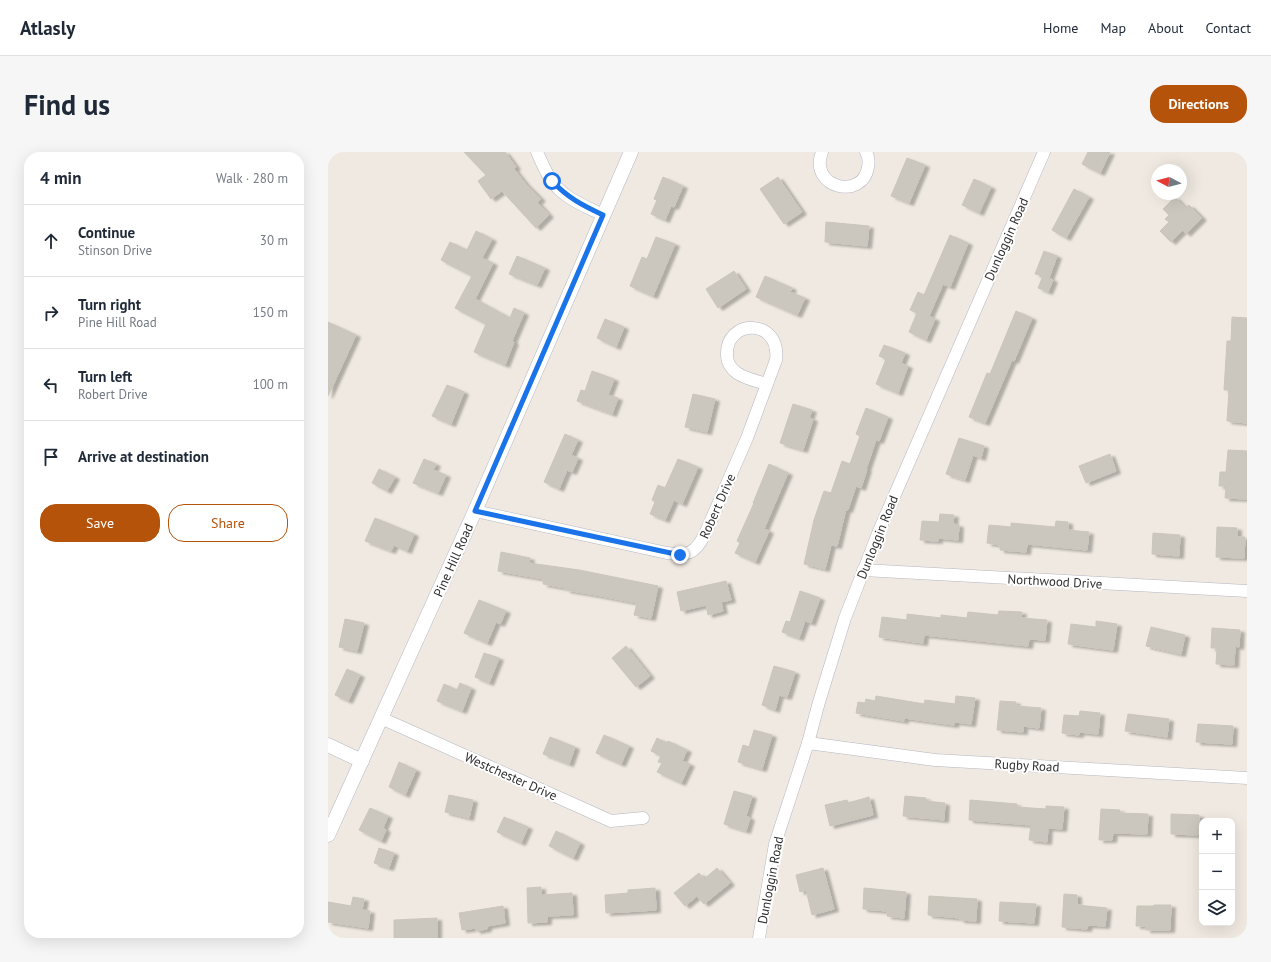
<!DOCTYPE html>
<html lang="en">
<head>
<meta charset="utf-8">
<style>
	body { margin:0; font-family:"PT Sans",sans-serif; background:#f6f6f7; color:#1f2937 }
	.controls { position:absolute; right:12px; bottom:12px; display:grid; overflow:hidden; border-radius:8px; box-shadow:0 4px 16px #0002 }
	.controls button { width:36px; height:36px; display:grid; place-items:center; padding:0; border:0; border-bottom:1px solid #e0e1e3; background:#fff; color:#1f2937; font:20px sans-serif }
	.compass { position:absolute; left:823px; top:12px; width:36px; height:36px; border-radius:50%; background:#fff; box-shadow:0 4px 16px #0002; rotate:277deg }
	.stop { position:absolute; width:12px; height:12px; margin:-9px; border:3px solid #1a73e8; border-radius:50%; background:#fff }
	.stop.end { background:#1a73e8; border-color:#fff; box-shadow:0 1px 4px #0008 }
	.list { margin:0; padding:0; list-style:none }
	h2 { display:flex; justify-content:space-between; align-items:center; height:52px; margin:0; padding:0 16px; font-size:17px }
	h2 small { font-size:13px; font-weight:400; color:#747a83 }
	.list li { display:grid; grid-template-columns:26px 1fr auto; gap:12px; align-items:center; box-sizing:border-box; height:72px; padding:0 16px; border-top:1px solid #e0e1e3 }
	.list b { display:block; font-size:15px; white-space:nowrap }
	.list p { margin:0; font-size:13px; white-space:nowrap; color:#747a83 }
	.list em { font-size:13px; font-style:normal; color:#747a83 }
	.actions { display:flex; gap:8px; padding:12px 16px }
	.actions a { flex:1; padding:9px 0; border:1px solid #b45309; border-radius:16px; text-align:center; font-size:14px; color:#b45309 }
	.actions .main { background:#b45309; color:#fff }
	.icon { flex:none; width:22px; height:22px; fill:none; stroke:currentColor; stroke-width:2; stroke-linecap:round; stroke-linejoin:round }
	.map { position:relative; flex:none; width:919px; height:786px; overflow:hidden; border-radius:16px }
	header { display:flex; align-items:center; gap:24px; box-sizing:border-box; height:56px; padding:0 20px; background:#fff; border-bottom:1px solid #e0e1e3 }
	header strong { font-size:19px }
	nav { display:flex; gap:22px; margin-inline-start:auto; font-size:14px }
	.intro { display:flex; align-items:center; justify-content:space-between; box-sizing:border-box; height:96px; padding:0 24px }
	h1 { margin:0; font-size:28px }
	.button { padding:10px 18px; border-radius:16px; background:#b45309; color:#fff; font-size:14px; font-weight:700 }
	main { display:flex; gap:24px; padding:0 24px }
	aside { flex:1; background:#fff; border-radius:16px; box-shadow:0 4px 16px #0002 }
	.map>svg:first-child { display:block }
</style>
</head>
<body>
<header>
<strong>Atlasly</strong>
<nav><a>Home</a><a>Map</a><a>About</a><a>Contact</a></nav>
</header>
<div class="intro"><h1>Find us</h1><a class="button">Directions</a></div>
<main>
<aside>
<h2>4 min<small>Walk · 280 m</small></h2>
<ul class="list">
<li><svg class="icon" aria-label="ahead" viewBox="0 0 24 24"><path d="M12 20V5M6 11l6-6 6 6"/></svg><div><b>Continue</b><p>Stinson Drive</p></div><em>30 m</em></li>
<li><svg class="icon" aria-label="right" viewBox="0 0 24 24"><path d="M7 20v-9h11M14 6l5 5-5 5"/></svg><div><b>Turn right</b><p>Pine Hill Road</p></div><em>150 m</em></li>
<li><svg class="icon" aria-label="left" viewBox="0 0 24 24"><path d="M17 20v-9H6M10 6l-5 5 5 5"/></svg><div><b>Turn left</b><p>Robert Drive</p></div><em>100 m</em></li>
<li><svg class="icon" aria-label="arrive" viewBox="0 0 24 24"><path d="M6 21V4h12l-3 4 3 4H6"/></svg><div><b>Arrive at destination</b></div></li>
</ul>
<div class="actions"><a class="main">Save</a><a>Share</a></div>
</aside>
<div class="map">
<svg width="919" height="786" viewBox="0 0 919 786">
	<defs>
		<filter id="shadow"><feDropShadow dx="4.5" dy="2.5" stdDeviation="1" flood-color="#0004"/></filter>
	</defs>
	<rect width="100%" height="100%" fill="#efe9e1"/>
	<g fill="#cbc7bf" stroke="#cbc5ba" filter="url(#shadow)">
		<polygon points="136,0 177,0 188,15 186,17 197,31 213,47 209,50 221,63 208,76 174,39 163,47 150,29 158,23"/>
		<polygon points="760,0 782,0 772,21 754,12"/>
		<polygon points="579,6 597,13 581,51 563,44"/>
		<polygon points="335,25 355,34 346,55 343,54 337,68 323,62 329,48 326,47"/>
		<polygon points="450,25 474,60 456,72 432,37"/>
		<polygon points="646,27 663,35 651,61 634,53"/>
		<polygon points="746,37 761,45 738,86 724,78"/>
		<polygon points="847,45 857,56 861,53 874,66 858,82 855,78 843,90 832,79 841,70 837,67 841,63 835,57"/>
		<polygon points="498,70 541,74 539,94 497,90"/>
		<polygon points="148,79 164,87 154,106 165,111 147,147 182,166 186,156 196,161 184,189 186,190 177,213 146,200 158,172 127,156 144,124 113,108 122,90 139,98"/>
		<polygon points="622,83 640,91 622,135 615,132 601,164 607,167 598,188 581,180 589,161 582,158 590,140 596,143"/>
		<polygon points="328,85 347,92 325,144 302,134 314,105 319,107"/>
		<polygon points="716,99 729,104 721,126 725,128 720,140 710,136 715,124 707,122"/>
		<polygon points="189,104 217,116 209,133 181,122"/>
		<polygon points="406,119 418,137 390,156 378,137"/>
		<polygon points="437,124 464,136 462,140 477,146 469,163 428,145"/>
		<polygon points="688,159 704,166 686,209 684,208 657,271 641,265 659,221 662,222"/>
		<polygon points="904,165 919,166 919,271 899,269 901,238 896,238 899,189 903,189"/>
		<polygon points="277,167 296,175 288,195 269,186"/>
		<polygon points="0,170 28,183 0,244"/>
		<polygon points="556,193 577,201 573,211 580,214 570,241 548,232 558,207 551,204"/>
		<polygon points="264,219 286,227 280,243 290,246 284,262 249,249 253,238 257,239"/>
		<polygon points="119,233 136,240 123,272 104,264"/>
		<polygon points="365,242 387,247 379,280 357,275"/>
		<polygon points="465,252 484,258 481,266 485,267 475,298 452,291"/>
		<polygon points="538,256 560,265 551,289 548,288 538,317 539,317 533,336 528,334 520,358 518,357 509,394 503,393 497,417 476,412 486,368 496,339 503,341 514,309 522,312 532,284 528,282"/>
		<polygon points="237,282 250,288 243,303 250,306 244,320 239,318 231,337 216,330"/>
		<polygon points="631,286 656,294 653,306 645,303 637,328 618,322"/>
		<polygon points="900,298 919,299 919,347 897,346 898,334 891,334 892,320 898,320"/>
		<polygon points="782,302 788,319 758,331 751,314"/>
		<polygon points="96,307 108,312 105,318 118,323 110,341 85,331"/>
		<polygon points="350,307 370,315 354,352 346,348 337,368 322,362 327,350 324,348 330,333 337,336"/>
		<polygon points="441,312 460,321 436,377 441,379 427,410 407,401 412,391 409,389 426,351 425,351"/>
		<polygon points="51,317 67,325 59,339 44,331"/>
		<polygon points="612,362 626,363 625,372 631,373 630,388 610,386 610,389 592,388 594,369 611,370"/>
		<polygon points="47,366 86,382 79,399 66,393 63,399 37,389"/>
		<polygon points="728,369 740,370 740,378 761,380 759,398 699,392 698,400 672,398 672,393 659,391 661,373 683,375 683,371 727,375"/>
		<polygon points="889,375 909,376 909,385 917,385 916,406 888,405"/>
		<polygon points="825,381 852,383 851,404 824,402"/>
		<polygon points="173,400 202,406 201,411 251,418 330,434 323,466 306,463 309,451 268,443 238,438 238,436 215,432 216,427 170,419"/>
		<polygon points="398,429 403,448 393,450 395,459 380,463 378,453 353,459 349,440"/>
		<polygon points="472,439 492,446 483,471 477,469 471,486 454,480 458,469 462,470"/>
		<polygon points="151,448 178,459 172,472 168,470 159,491 136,481"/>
		<polygon points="671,459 694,460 693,466 719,468 717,488 701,487 700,494 596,483 595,491 551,485 554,465 579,468 579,462 613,466 613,463 639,466 640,460 670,463"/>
		<polygon points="17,467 36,471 29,499 11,495"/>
		<polygon points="768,469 789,472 785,498 740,492 743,472 768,475"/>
		<polygon points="823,475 857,483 853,502 818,494"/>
		<polygon points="884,476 912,478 911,495 907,494 906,513 888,512 889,496 883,496"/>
		<polygon points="298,494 322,524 308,535 284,506"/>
		<polygon points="156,501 171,506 161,531 147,525"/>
		<polygon points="446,514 467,520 459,545 451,543 447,558 434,553"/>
		<polygon points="19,517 32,523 20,549 7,543"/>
		<polygon points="132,531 143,536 134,559 109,549 116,532 129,538"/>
		<polygon points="548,544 596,552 597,548 627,552 628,544 647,546 643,572 627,570 626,573 576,566 576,569 528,561 530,550 537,551 538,547 547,549"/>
		<polygon points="672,549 688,550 688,554 713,556 711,576 695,574 695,580 669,578"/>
		<polygon points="752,559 772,561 770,582 751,580 751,583 734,581 736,563 751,564"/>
		<polygon points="800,562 841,567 839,585 797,579"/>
		<polygon points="870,572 905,574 904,592 868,590"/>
		<polygon points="426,578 444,583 434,617 410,610 415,593 421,595"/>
		<polygon points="276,583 301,594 293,612 268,601"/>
		<polygon points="222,585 247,595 241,612 215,602"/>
		<polygon points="329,586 339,591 340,589 359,598 354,609 362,612 353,631 329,620 334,611 330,610 333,604 323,599"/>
		<polygon points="71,610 88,618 77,643 61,635"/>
		<polygon points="406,639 424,644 418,664 422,666 418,679 396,672"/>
		<polygon points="121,643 145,648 141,666 117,660"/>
		<polygon points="577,644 598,646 597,649 617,651 616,668 575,664"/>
		<polygon points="541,645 545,663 502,674 497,653 519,648 520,651"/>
		<polygon points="642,648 689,652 688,655 718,657 718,654 736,655 734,677 720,676 719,690 701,688 703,673 641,668"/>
		<polygon points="42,656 60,664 55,676 58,678 53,689 31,678"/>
		<polygon points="773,657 792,658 791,661 820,662 819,682 785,681 784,688 771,688"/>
		<polygon points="843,662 871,663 870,683 843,682"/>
		<polygon points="176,665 200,675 193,691 169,680"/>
		<polygon points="228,679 252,691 245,706 221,694"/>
		<polygon points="51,696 66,701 61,716 46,711"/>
		<polygon points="389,716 402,731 376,752 369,744 357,754 346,741 371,721 376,727"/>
		<polygon points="495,716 506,757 484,763 478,738 472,740 468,723"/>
		<polygon points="213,735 213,743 244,741 245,763 219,764 219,770 200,771 199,736"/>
		<polygon points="327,736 328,758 278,761 277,743 300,741 300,738"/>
		<polygon points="536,736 578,740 576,766 559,764 559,759 535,757"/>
		<polygon points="736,742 749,743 749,753 779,756 777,774 760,773 759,777 734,775"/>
		<polygon points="601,744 649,747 648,769 632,768 632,766 600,763"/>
		<polygon points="25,745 36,747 34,758 42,759 40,776 0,770 0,750 23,754"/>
		<polygon points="672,750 708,752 706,771 671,769"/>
		<polygon points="826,753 843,753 842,778 818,778 818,774 808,774 809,754 826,754"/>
		<polygon points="175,754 177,771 159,774 159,777 148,779 148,776 134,778 131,761"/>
		<polygon points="109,766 109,786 66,786 66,768"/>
	</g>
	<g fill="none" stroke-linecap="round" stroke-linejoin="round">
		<g stroke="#b4b7c1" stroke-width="13">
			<g id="minor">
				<path d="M209,0C213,9 217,19 223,28C235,46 257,54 275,63"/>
				<path d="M494,0C480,36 535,49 540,15C541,10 541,5 538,0"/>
				<path d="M147,359L339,401C360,404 367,402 377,382L419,286L448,208C453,165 397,167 399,203C399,210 403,217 409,221C418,227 429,229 438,232"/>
				<polyline points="535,418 919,439"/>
				<polyline points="53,566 283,669 315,666"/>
				<polyline points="480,591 607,608 919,626"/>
				<polyline points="431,786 447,692 480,591 491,550 517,466 551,379 716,0"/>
			</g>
		</g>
		<g stroke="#b4b7c1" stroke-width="15">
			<g id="tertiary">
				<polyline points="0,593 34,609"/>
				<polyline points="0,683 147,359 303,0"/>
			</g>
		</g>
		<use href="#minor" stroke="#fff" stroke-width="12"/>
		<use href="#tertiary" stroke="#fff" stroke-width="14"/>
	</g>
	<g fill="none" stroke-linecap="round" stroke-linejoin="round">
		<path stroke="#1a73e8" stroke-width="5" d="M224,29C240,46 254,53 275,63L147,359L352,403"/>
	</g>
	<g text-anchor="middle" stroke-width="4" stroke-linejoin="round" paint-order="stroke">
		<g font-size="13" fill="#2e2e2e" stroke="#fff">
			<text transform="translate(678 87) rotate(-66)" y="5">Dunloggin Road</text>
			<text transform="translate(389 354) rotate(-66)" y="5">Robert Drive</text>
			<text transform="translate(549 385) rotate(-68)" y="5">Dunloggin Road</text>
			<text transform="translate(125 408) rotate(-66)" y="5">Pine Hill Road</text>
			<text transform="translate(727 429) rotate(3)" y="5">Northwood Drive</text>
			<text transform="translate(699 613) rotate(3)" y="5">Rugby Road</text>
			<text transform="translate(183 624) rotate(24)" y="5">Westchester Drive</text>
			<text transform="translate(442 728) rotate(-79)" y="5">Dunloggin Road</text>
		</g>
	</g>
</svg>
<div class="controls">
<button>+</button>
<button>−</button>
<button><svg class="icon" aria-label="layers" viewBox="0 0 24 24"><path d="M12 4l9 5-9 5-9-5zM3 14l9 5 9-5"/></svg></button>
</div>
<svg class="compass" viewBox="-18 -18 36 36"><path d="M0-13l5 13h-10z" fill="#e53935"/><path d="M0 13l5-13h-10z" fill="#747a83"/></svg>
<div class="stop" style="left:224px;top:29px"></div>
<div class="stop end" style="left:352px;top:403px"></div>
</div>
</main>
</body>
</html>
